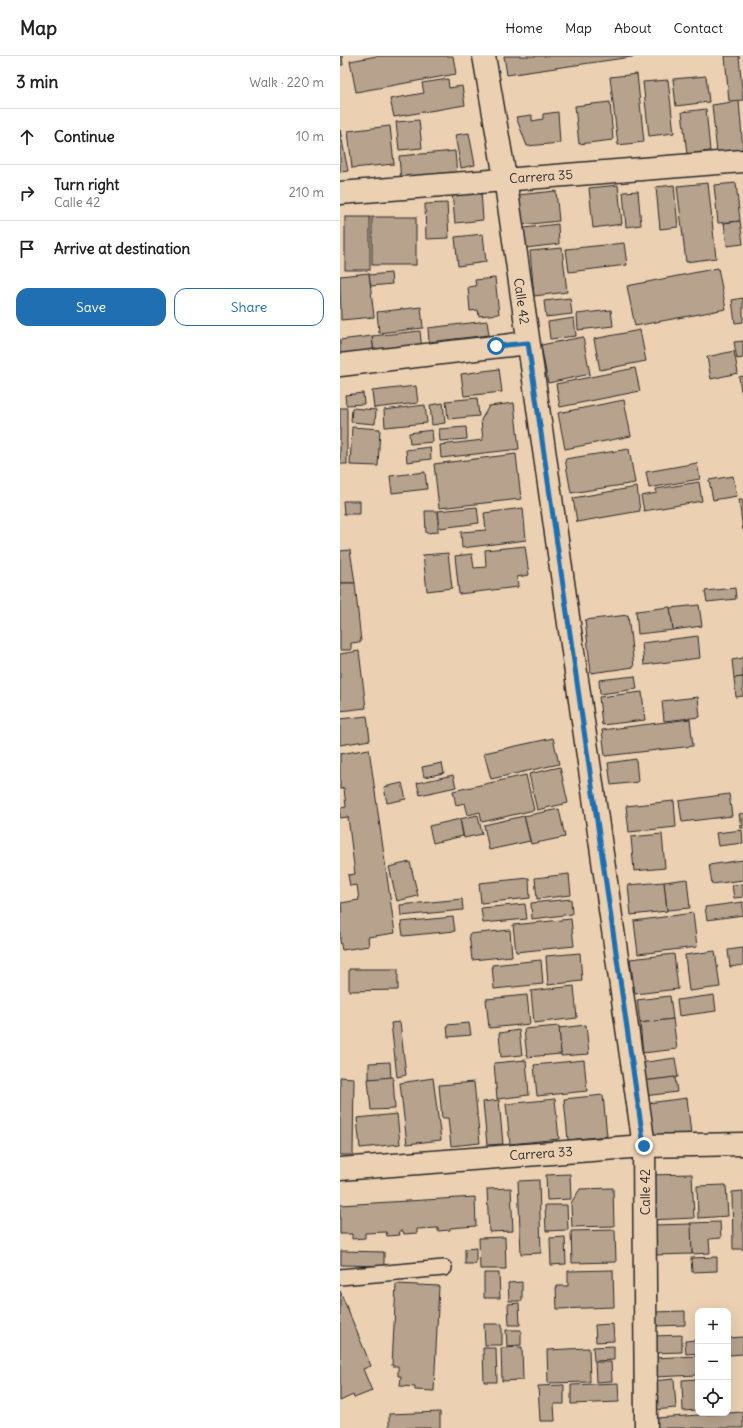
<!DOCTYPE html>
<html lang="en">
<head>
<meta charset="utf-8">
<style>
	body { margin:0; font-family:Delius,sans-serif; background:#f6f6f6; color:#222 }
	.controls { position:absolute; right:12px; bottom:12px; display:grid; overflow:hidden; border-radius:8px; box-shadow:0 4px 16px #0002 }
	.controls button { width:36px; height:36px; display:grid; place-items:center; padding:0; border:0; border-bottom:1px solid #e0e0e0; background:#fff; color:#222; font:20px sans-serif }
	.stop { position:absolute; width:12px; height:12px; margin:-9px; border:3px solid #1f6fb2; border-radius:50%; background:#fff }
	.stop.end { background:#1f6fb2; border-color:#fff; box-shadow:0 1px 4px #0008 }
	.list { margin:0; padding:0; list-style:none }
	h2 { display:flex; justify-content:space-between; align-items:center; height:52px; margin:0; padding:0 16px; font-size:17px }
	h2 small { font-size:13px; font-weight:400; color:#767676 }
	.list li { display:grid; grid-template-columns:26px 1fr auto; gap:12px; align-items:center; box-sizing:border-box; height:56px; padding:0 16px; border-top:1px solid #e0e0e0 }
	.list b { display:block; font-size:15px; white-space:nowrap }
	.list p { margin:0; font-size:13px; white-space:nowrap; color:#767676 }
	.list em { font-size:13px; font-style:normal; color:#767676 }
	.actions { display:flex; gap:8px; padding:12px 16px }
	.actions a { flex:1; padding:9px 0; border:1px solid #1f6fb2; border-radius:12px; text-align:center; font-size:14px; color:#1f6fb2 }
	.actions .main { background:#1f6fb2; color:#fff }
	.icon { flex:none; width:22px; height:22px; fill:none; stroke:currentColor; stroke-width:2; stroke-linecap:round; stroke-linejoin:round }
	.map { position:relative; flex:none; width:403px; height:1372px; overflow:hidden }
	header { display:flex; align-items:center; gap:24px; box-sizing:border-box; height:56px; padding:0 20px; background:#fff; border-bottom:1px solid #e0e0e0 }
	header strong { font-size:19px }
	nav { display:flex; gap:22px; margin-inline-start:auto; font-size:14px }
	main { display:flex }
	aside { flex:1; background:#fff }
	.map>svg:first-child { display:block }
</style>
</head>
<body>
<header>
<strong>Map</strong>
<nav><a>Home</a><a>Map</a><a>About</a><a>Contact</a></nav>
</header>
<main>
<aside>
<h2>3 min<small>Walk · 220 m</small></h2>
<ul class="list">
<li><svg class="icon" aria-label="ahead" viewBox="0 0 24 24"><path d="M12 20V5M6 11l6-6 6 6"/></svg><div><b>Continue</b></div><em>10 m</em></li>
<li><svg class="icon" aria-label="right" viewBox="0 0 24 24"><path d="M7 20v-9h11M14 6l5 5-5 5"/></svg><div><b>Turn right</b><p>Calle 42</p></div><em>210 m</em></li>
<li><svg class="icon" aria-label="arrive" viewBox="0 0 24 24"><path d="M6 21V4h12l-3 4 3 4H6"/></svg><div><b>Arrive at destination</b></div></li>
</ul>
<div class="actions"><a class="main">Save</a><a>Share</a></div>
</aside>
<div class="map">
<svg width="403" height="1372" viewBox="0 0 403 1372">
	<rect width="100%" height="100%" fill="#ebd0b2"/>
	<filter id="ink" filterUnits="userSpaceOnUse"><feTurbulence type="fractalNoise" baseFrequency=".025" numOctaves="2"/><feDisplacementMap in="SourceGraphic" scale="8" xChannelSelector="R" yChannelSelector="G"/><feConvolveMatrix kernelMatrix="1 2 1 2 8 2 1 2 1" color-interpolation-filters="sRGB"/></filter>
	<g filter="url(#ink)">
		<g fill="#b6a28d" stroke="#2b2b2b">
			<polygon points="0,0 2,0 3,9 0,9"/>
			<polygon points="37,0 113,0 116,18 16,36 10,5"/>
			<polygon points="164,0 298,0 167,19"/>
			<polygon points="385,0 399,0 403,44 389,45"/>
			<polygon points="297,18 304,86 278,89 270,21"/>
			<polygon points="366,20 369,46 336,50 333,23"/>
			<polygon points="108,23 109,32 122,30 125,49 54,61 50,43 84,37 82,27"/>
			<polygon points="328,24 334,77 309,80 303,26"/>
			<polygon points="399,45 403,94 377,97 372,49"/>
			<polygon points="270,46 273,84 239,88 235,50"/>
			<polygon points="366,53 370,95 347,98 342,56"/>
			<polygon points="218,56 220,87 187,90 176,61 192,59 192,65 203,63 203,58"/>
			<polygon points="79,64 82,92 59,94 56,66"/>
			<polygon points="50,70 54,108 12,112 8,75"/>
			<polygon points="0,74 8,115 0,116"/>
			<polygon points="129,77 135,109 121,112 115,79"/>
			<polygon points="115,95 117,120 61,125 59,100"/>
			<polygon points="368,127 376,202 346,206 337,130"/>
			<polygon points="396,127 400,165 378,167 374,129"/>
			<polygon points="278,129 282,168 253,172 249,132"/>
			<polygon points="334,129 338,171 320,173 316,131"/>
			<polygon points="141,135 143,164 115,167 112,137"/>
			<polygon points="216,135 219,165 181,169 177,139"/>
			<polygon points="298,135 301,169 286,171 283,136"/>
			<polygon points="107,147 109,182 86,183 85,148"/>
			<rect x="5" y="161" width="25" height="53"/>
			<rect x="32" y="161" width="44" height="48"/>
			<polygon points="400,165 403,188 387,190 384,167"/>
			<polygon points="218,168 219,188 186,192 184,172"/>
			<polygon points="143,178 146,206 118,210 115,181"/>
			<polygon points="284,187 287,209 229,216 226,193"/>
			<polygon points="222,192 227,236 194,240 190,195"/>
			<polygon points="378,212 386,253 295,270 287,230"/>
			<polygon points="29,217 34,261 1,264 0,220"/>
			<polygon points="51,217 52,228 31,230 29,219"/>
			<polygon points="155,222 159,258 139,260 138,254 130,255 128,231 136,230 135,224"/>
			<polygon points="230,242 232,258 206,261 204,245"/>
			<polygon points="403,242 403,266 395,267 392,244"/>
			<polygon points="81,251 83,272 39,277 37,256"/>
			<polygon points="271,254 273,270 238,274 237,258"/>
			<polygon points="234,262 236,280 210,283 208,266"/>
			<polygon points="147,265 149,279 89,286 88,272"/>
			<polygon points="300,274 306,305 260,314 254,283"/>
			<polygon points="80,275 82,294 34,299 32,280"/>
			<polygon points="32,280 34,299 0,298 0,284"/>
			<polygon points="243,281 250,318 208,327 201,289"/>
			<polygon points="403,285 403,302 397,303 394,286"/>
			<polygon points="394,295 398,317 371,323 367,301"/>
			<polygon points="295,312 300,335 220,351 216,328"/>
			<polygon points="159,313 162,336 124,340 121,318"/>
			<polygon points="403,320 403,335 401,335 399,321"/>
			<polygon points="76,330 78,347 34,352 32,335"/>
			<polygon points="23,337 24,348 6,349 5,339"/>
			<polygon points="137,342 139,360 108,363 106,345"/>
			<polygon points="284,344 291,380 225,393 218,357"/>
			<polygon points="103,347 105,367 92,369 90,349"/>
			<polygon points="174,347 179,393 101,402 100,389 143,384 141,364 149,350"/>
			<polygon points="85,349 87,367 45,371 44,354"/>
			<rect x="0" y="352" width="7" height="56"/>
			<polygon points="12,352 36,354 35,368 11,366"/>
			<polygon points="12,371 40,373 38,410 10,409"/>
			<polygon points="126,371 127,383 100,385 99,373"/>
			<polygon points="92,374 93,386 70,388 69,377"/>
			<polygon points="90,391 91,403 67,406 66,394"/>
			<polygon points="289,393 295,427 231,437 225,403"/>
			<polygon points="176,398 181,443 99,452 94,408"/>
			<polygon points="357,407 360,423 309,432 306,416"/>
			<polygon points="85,416 87,433 52,437 50,420"/>
			<polygon points="393,420 397,440 373,444 369,424"/>
			<polygon points="359,426 362,445 304,455 301,440 317,437 316,433"/>
			<polygon points="297,431 300,455 237,466 233,442"/>
			<polygon points="399,444 403,444 403,474"/>
			<polygon points="3,445 20,445 20,458 4,458"/>
			<polygon points="137,451 139,467 100,472 98,455"/>
			<polygon points="183,452 186,484 122,492 121,476 146,474 144,457"/>
			<polygon points="85,455 98,455 98,476 86,477"/>
			<polygon points="185,490 189,519 177,521 178,531 119,538 115,500 132,498 134,512 146,511 145,494"/>
			<polygon points="10,494 15,527 0,527 0,495"/>
			<polygon points="108,497 112,532 87,535 83,499"/>
			<polygon points="0,527 15,527 21,586 11,587 11,594 0,594"/>
			<polygon points="395,532 396,543 367,546 365,535"/>
			<polygon points="359,549 362,570 333,574 330,552"/>
			<polygon points="330,551 333,574 298,578 296,555"/>
			<polygon points="288,559 294,611 251,617 245,564"/>
			<polygon points="358,580 360,602 304,609 302,587"/>
			<polygon points="19,595 26,652 0,655 0,598"/>
			<polygon points="403,602 403,621 394,622 392,604"/>
			<polygon points="295,620 297,633 260,638 259,624"/>
			<polygon points="403,621 403,640 396,641 394,622"/>
			<polygon points="302,636 305,664 262,669 259,641"/>
			<polygon points="358,641 360,661 324,665 322,645"/>
			<polygon points="27,660 30,684 0,689 0,663"/>
			<polygon points="350,663 353,690 265,700 262,674"/>
			<polygon points="213,682 219,708 151,723 144,697"/>
			<polygon points="29,693 55,877 28,881 29,890 2,894 0,884 0,856 2,856 1,847 19,844 17,829 10,830 8,819 15,818 8,761 0,762 0,752 6,751 4,732 0,733 0,698"/>
			<polygon points="296,703 298,726 271,729 268,707"/>
			<polygon points="102,707 104,717 84,721 82,711"/>
			<polygon points="220,711 228,747 197,754 189,718"/>
			<polygon points="113,719 116,731 80,739 77,727"/>
			<polygon points="186,719 194,754 142,766 140,756 128,759 125,747 116,749 113,735"/>
			<polygon points="62,727 66,743 47,747 44,731"/>
			<polygon points="389,738 392,760 342,766 339,745"/>
			<polygon points="334,745 336,771 289,776 286,750"/>
			<polygon points="219,753 225,781 191,788 184,760"/>
			<polygon points="403,757 403,772 401,772 399,758"/>
			<polygon points="138,759 142,778 124,782 120,763"/>
			<polygon points="184,760 190,785 149,794 144,769"/>
			<polygon points="120,763 123,780 93,787 89,770"/>
			<polygon points="402,774 403,787 378,790 376,777"/>
			<polygon points="322,778 325,812 294,815 291,781"/>
			<polygon points="403,804 403,824 372,828 369,809"/>
			<polygon points="70,806 78,840 57,845 49,811"/>
			<polygon points="229,818 231,839 197,843 195,822"/>
			<polygon points="189,822 190,842 141,847 139,827"/>
			<polygon points="347,823 350,852 327,854 324,826"/>
			<polygon points="324,826 327,855 291,859 288,829"/>
			<polygon points="403,828 403,841 394,842 392,829"/>
			<polygon points="122,843 123,854 61,860 60,849"/>
			<polygon points="231,843 232,858 192,863 191,847"/>
			<polygon points="403,846 403,859 367,864 365,851"/>
			<polygon points="185,848 187,863 143,867 141,852"/>
			<polygon points="353,857 357,891 298,898 294,865"/>
			<polygon points="113,861 115,875 63,880 61,866"/>
			<polygon points="231,863 234,890 176,896 173,869"/>
			<polygon points="170,874 172,900 132,904 129,878"/>
			<polygon points="403,892 403,909 390,911 388,894"/>
			<polygon points="375,895 380,931 349,935 345,899"/>
			<polygon points="240,897 242,925 208,929 206,900"/>
			<polygon points="334,898 338,933 295,938 290,903"/>
			<polygon points="201,904 203,928 154,933 152,909"/>
			<polygon points="9,913 58,913 58,934 9,935"/>
			<polygon points="234,930 237,962 194,967 191,935"/>
			<polygon points="187,939 190,968 149,972 146,943"/>
			<polygon points="374,939 376,955 339,960 337,944"/>
			<polygon points="330,940 333,963 300,967 297,944"/>
			<polygon points="333,963 337,993 303,997 300,967"/>
			<polygon points="60,966 66,1019 57,1021 51,967"/>
			<polygon points="129,967 131,979 108,981 107,969"/>
			<polygon points="246,969 249,998 221,1000 219,972"/>
			<polygon points="219,970 221,998 187,1001 184,973"/>
			<polygon points="179,974 182,999 161,1001 159,977"/>
			<polygon points="335,1002 338,1021 303,1025 300,1007"/>
			<polygon points="186,1004 189,1039 157,1043 154,1007"/>
			<polygon points="244,1004 247,1035 197,1040 194,1009"/>
			<polygon points="50,1006 51,1022 29,1023 29,1007"/>
			<polygon points="0,1021 14,1022 13,1099 0,1099"/>
			<polygon points="53,1021 55,1053 31,1054 28,1023"/>
			<polygon points="335,1021 337,1036 304,1040 303,1025"/>
			<polygon points="93,1022 101,1084 67,1088 60,1027"/>
			<polygon points="134,1026 140,1087 111,1090 108,1062 102,1062 99,1029"/>
			<polygon points="263,1039 267,1080 228,1084 224,1043"/>
			<polygon points="347,1042 351,1078 313,1083 308,1047"/>
			<polygon points="215,1043 219,1083 170,1088 166,1048"/>
			<polygon points="159,1044 163,1088 147,1089 143,1046"/>
			<polygon points="57,1058 60,1088 20,1092 17,1062"/>
			<polygon points="230,1118 231,1143 207,1144 206,1119"/>
			<polygon points="352,1118 354,1162 309,1164 308,1119"/>
			<polygon points="199,1124 201,1197 181,1198 178,1125"/>
			<polygon points="386,1129 388,1160 358,1162 357,1130"/>
			<polygon points="171,1132 173,1175 149,1176 147,1133"/>
			<polygon points="273,1132 274,1170 232,1171 231,1147 240,1133"/>
			<polygon points="403,1135 403,1193 393,1193 392,1136"/>
			<polygon points="135,1141 136,1170 110,1172 110,1174 98,1175 98,1172 77,1173 77,1177 64,1178 63,1175 59,1175 60,1179 47,1180 46,1176 25,1177 25,1182 12,1183 12,1178 0,1178 0,1149"/>
			<polygon points="205,1149 227,1149 228,1174 206,1175"/>
			<polygon points="380,1166 381,1182 369,1183 370,1197 352,1198 350,1167"/>
			<polygon points="351,1168 352,1198 314,1199 313,1169"/>
			<polygon points="275,1174 276,1206 232,1207 231,1175"/>
			<polygon points="165,1181 166,1213 140,1213 139,1182"/>
			<polygon points="225,1181 226,1208 211,1209 210,1182"/>
			<polygon points="136,1192 136,1208 125,1208 125,1193"/>
			<polygon points="1,1195 44,1196 44,1210 1,1209"/>
			<polygon points="377,1201 377,1215 352,1216 351,1202"/>
			<polygon points="273,1214 274,1251 217,1253 216,1230 228,1230 228,1215"/>
			<polygon points="144,1217 159,1217 160,1242 144,1242"/>
			<polygon points="182,1226 182,1245 169,1245 168,1227"/>
			<polygon points="56,1228 99,1230 94,1335 75,1334 75,1331 60,1330 61,1320 58,1320 58,1310 52,1310"/>
			<polygon points="0,1235 31,1310 23,1313 32,1335 14,1342 13,1339 0,1345"/>
			<polygon points="179,1247 180,1269 169,1269 168,1248"/>
			<polygon points="345,1255 345,1269 315,1270 314,1256"/>
			<polygon points="144,1268 162,1268 162,1289 145,1289"/>
			<polygon points="273,1268 274,1285 256,1286 255,1269"/>
			<polygon points="166,1274 181,1274 181,1289 167,1290"/>
			<polygon points="342,1279 342,1296 313,1297 313,1280"/>
			<polygon points="403,1281 403,1298 389,1299 388,1282"/>
			<polygon points="358,1284 358,1297 346,1298 345,1285"/>
			<polygon points="274,1290 274,1304 254,1305 253,1291"/>
			<polygon points="182,1291 183,1324 162,1325 161,1292"/>
			<polygon points="143,1292 156,1292 157,1326 144,1326"/>
			<polygon points="249,1292 250,1326 208,1327 207,1294"/>
			<polygon points="358,1300 358,1319 314,1321 313,1302"/>
			<polygon points="255,1306 271,1306 272,1325 256,1326"/>
			<polygon points="334,1323 336,1352 314,1354 312,1325"/>
			<polygon points="358,1323 358,1354 343,1355 342,1324"/>
			<polygon points="278,1327 279,1346 231,1348 231,1329"/>
			<polygon points="224,1329 224,1348 214,1348 215,1365 200,1365 198,1330"/>
			<polygon points="100,1356 100,1372 49,1372 49,1358"/>
			<polygon points="403,1356 403,1372 316,1372 316,1362"/>
		</g>
		<g fill="none" stroke-linecap="round" stroke-linejoin="round">
			<g stroke="#2b2b2b" stroke-width="18">
				<polyline id="service" points="0,1221 104,1212"/>
			</g>
			<g stroke="#2b2b2b" stroke-width="25">
				<g id="minor">
					<polyline points="0,137 403,105"/>
					<polyline points="0,309 188,287"/>
					<polyline points="304,1090 306,1372"/>
				</g>
			</g>
			<g stroke="#2b2b2b" stroke-width="25">
				<g id="tertiary">
					<polyline points="144,0 165,122 304,1090"/>
					<polyline points="0,1113 304,1090 403,1088"/>
				</g>
			</g>
			<use href="#service" stroke="#ebd0b2" stroke-width="15"/>
			<use href="#minor" stroke="#ebd0b2" stroke-width="22"/>
			<use href="#tertiary" stroke="#ebd0b2" stroke-width="22"/>
		</g>
	</g>
	<g fill="none" stroke-linecap="round" stroke-linejoin="round" filter="url(#ink)">
		<polyline stroke="#1f6fb2" stroke-width="5" points="156,290 188,287 304,1090"/>
	</g>
	<g text-anchor="middle" stroke-width="4" stroke-linejoin="round" paint-order="stroke">
		<g font-size="13" fill="#2b2b2b" stroke="#ebd0b2">
			<text transform="translate(201 120) rotate(-4)" y="5">Carrera 35</text>
			<text transform="translate(182 245) rotate(82)" y="5">Calle 42</text>
			<text transform="translate(201 1097) rotate(-4)" y="5">Carrera 33</text>
			<text transform="translate(305 1136) rotate(-90)" y="5">Calle 42</text>
		</g>
	</g>
</svg>
<div class="controls">
<button>+</button>
<button>−</button>
<button><svg class="icon" aria-label="locate" viewBox="0 0 24 24"><circle cx="12" cy="12" r="6"/><path d="M12 2v4M12 18v4M2 12h4M18 12h4"/></svg></button>
</div>
<div class="stop" style="left:156px;top:290px"></div>
<div class="stop end" style="left:304px;top:1090px"></div>
</div>
</main>
</body>
</html>
